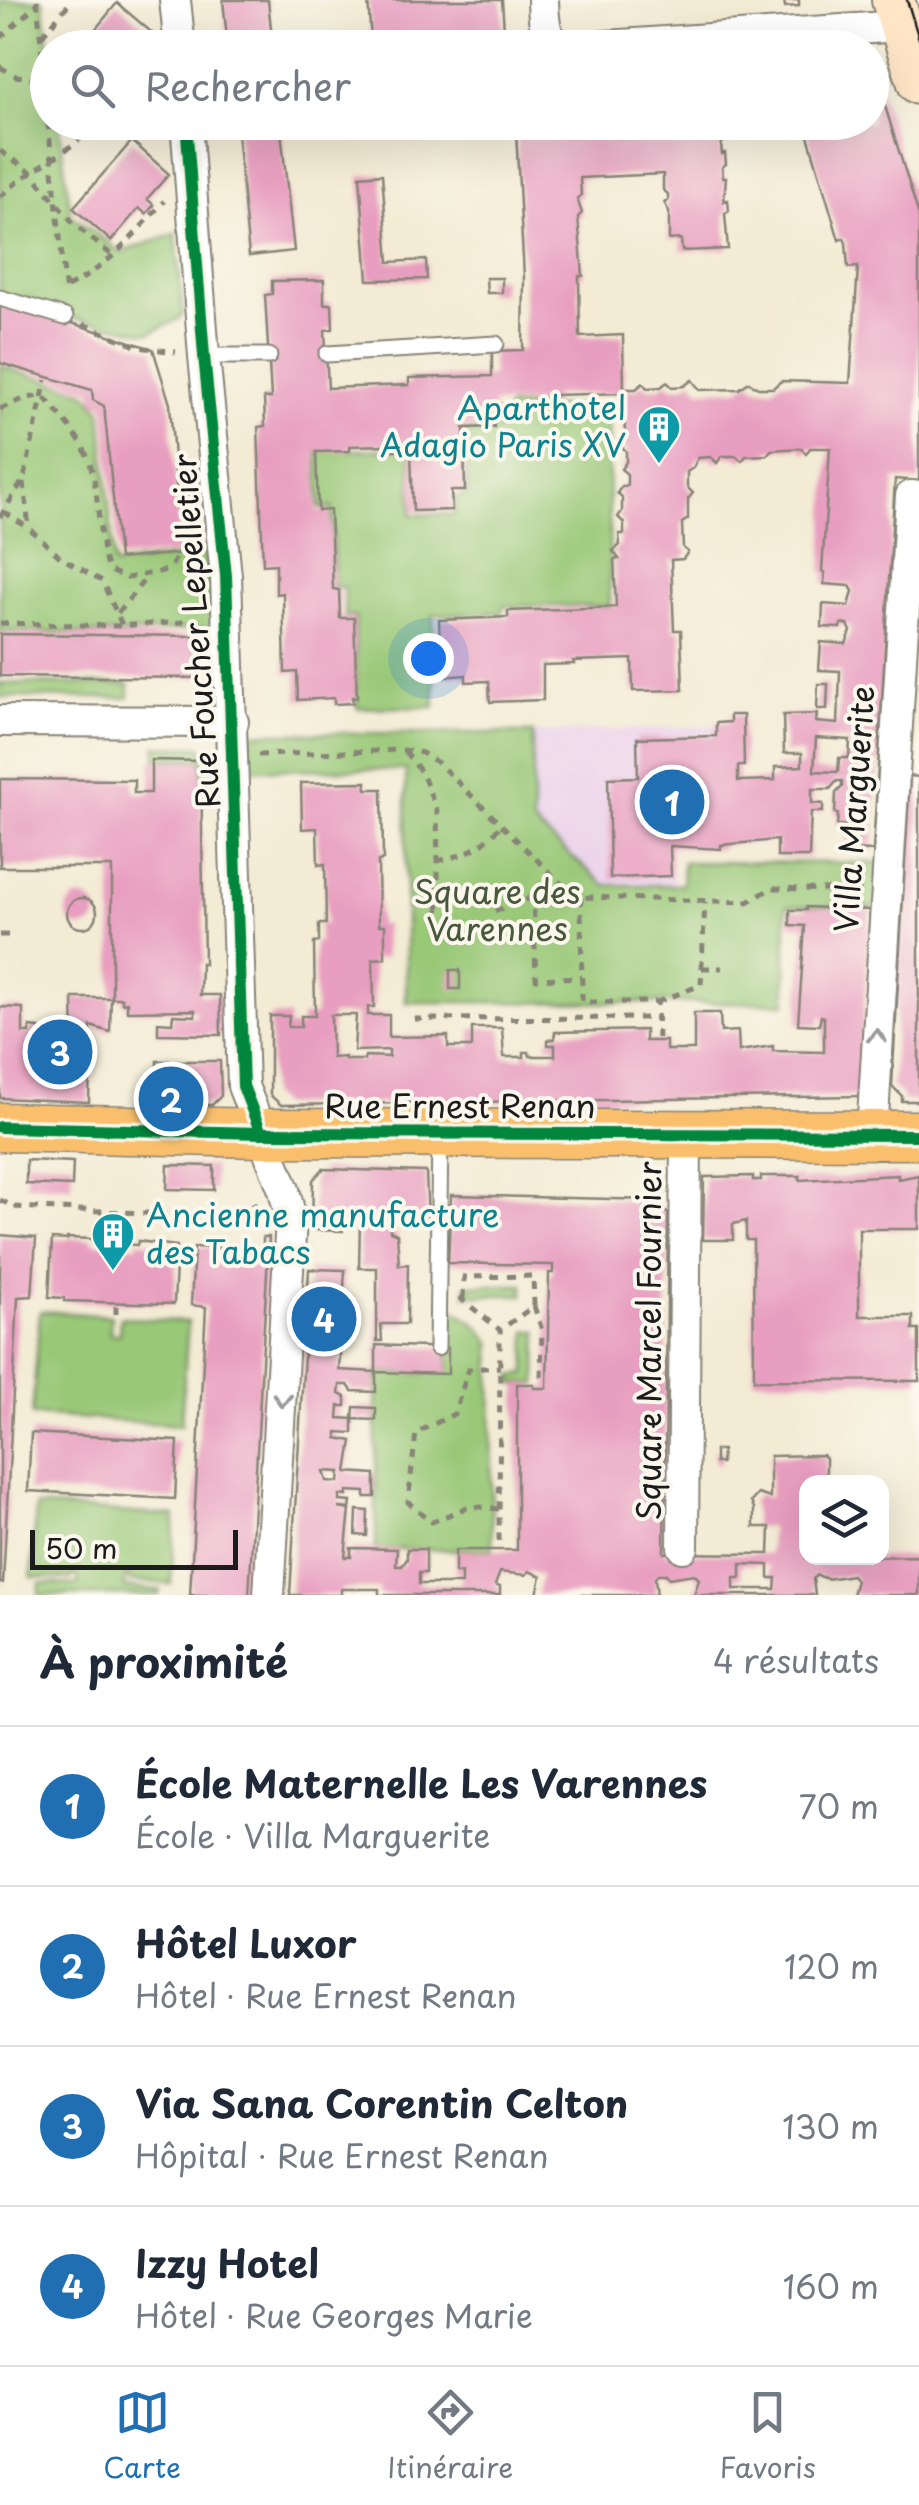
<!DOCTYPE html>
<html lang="fr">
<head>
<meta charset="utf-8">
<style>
	body { margin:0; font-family:"Playpen Sans",sans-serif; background:#f6f6f7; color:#1f2937 }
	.controls { position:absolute; right:30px; bottom:30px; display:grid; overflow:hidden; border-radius:20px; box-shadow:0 10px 40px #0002 }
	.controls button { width:90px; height:90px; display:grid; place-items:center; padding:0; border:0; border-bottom:2px solid #e0e1e3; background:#fff; color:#1f2937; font:50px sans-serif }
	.scale { position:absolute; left:30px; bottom:25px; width:208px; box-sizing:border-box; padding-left:10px; border:5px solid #1c1c1c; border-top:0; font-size:28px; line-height:35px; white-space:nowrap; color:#1c1c1c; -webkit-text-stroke:8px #fbf7ec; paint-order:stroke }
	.you { position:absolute; left:428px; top:658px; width:35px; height:35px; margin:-25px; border:8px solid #fff; border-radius:50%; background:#1a73e8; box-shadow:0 0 0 15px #1a73e833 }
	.badge { display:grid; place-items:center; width:65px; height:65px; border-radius:50%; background:#1f6fb2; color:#fff; font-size:32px; font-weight:700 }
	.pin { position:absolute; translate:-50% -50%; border:5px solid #fff; box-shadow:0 2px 10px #0006 }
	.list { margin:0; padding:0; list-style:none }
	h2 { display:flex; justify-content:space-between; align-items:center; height:130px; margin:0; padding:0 40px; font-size:42px }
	h2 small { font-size:32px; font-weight:400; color:#747a83 }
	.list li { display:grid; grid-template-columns:65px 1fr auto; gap:30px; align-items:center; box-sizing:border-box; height:160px; padding:0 40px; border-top:2px solid #e0e1e3 }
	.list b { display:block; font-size:38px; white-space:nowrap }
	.list p { margin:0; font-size:32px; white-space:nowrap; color:#747a83 }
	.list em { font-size:32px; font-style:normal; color:#747a83 }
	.icon { flex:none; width:55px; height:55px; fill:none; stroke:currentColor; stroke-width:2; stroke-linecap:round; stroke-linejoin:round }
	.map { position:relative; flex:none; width:919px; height:1595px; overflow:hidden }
	.search { position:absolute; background:#fff; box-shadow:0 10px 40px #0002; left:30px; right:30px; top:30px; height:110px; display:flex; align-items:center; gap:25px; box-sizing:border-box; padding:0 35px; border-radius:55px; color:#747a83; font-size:38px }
	.sheet { height:770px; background:#fff }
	nav { display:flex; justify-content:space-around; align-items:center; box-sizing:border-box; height:140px; border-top:2px solid #e0e1e3; background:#fff; font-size:28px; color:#747a83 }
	nav a { display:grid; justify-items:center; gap:5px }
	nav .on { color:#1f6fb2 }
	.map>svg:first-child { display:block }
</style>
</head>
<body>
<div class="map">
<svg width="919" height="1595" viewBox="0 0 919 1595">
	<rect width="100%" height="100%" fill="#fbf7ec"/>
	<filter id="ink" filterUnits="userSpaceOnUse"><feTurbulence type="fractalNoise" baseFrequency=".01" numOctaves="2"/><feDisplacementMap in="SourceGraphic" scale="20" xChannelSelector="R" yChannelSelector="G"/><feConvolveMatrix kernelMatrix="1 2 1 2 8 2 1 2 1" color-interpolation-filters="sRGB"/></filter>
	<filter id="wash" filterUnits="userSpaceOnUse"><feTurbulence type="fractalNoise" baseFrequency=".0048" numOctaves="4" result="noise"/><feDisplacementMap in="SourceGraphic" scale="40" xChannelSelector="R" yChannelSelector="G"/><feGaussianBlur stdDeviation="2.25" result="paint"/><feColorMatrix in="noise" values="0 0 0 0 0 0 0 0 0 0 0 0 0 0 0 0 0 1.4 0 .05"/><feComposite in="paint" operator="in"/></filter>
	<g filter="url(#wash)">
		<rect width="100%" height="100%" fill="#f3ebd4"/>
		<polygon fill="#ebd1eb" points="730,715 743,715 744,766 738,767 739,781 775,780 775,767 814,771 809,857 777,857 777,837 765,838 765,843 722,845 721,849 670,846 674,883 605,885 533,823 533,733 715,726 716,723 730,722"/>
		<g fill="#99c877" stroke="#5a724a" stroke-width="2.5">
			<polygon points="0,0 43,0 49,47 48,122 59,123 71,215 121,252 176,234 183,314 177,320 150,333 61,316 0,297"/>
			<polygon points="0,366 86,392 101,411 114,565 204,553 226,627 117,634 0,631"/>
			<polygon points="608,406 610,606 504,606 501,613 433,615 435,707 357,708 355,617 345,616 344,587 334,587 332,508 320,508 318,451 411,449 412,515 455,514 455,498 468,493 464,431 496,429 508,407"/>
			<polygon points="0,683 129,684 129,698 0,697"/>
			<polygon points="250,733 533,733 533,823 605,885 682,885 683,862 878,863 878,907 786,906 786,1003 406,1002 406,770 246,769"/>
			<polygon points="156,746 201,747 216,760 216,795 201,795 202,760 156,759"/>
			<rect x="466" y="1285" width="57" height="10"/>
			<polygon points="451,1308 474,1322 491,1342 492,1550 376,1549 376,1372 448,1374"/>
			<polygon points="40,1311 111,1316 110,1334 119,1334 120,1317 188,1322 181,1425 32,1415"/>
			<polygon points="527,1331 538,1331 537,1384 513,1384 512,1376 526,1374"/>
			<polygon points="36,1506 175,1516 171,1584 129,1581 129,1577 125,1576 124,1587 160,1590 159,1595 39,1595 40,1583 78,1585 79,1577 71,1576 71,1579 31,1577"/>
		</g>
		<g id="blocks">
			<g fill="#e89ec0" fill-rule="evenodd">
				<polygon points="223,0 268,0 273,48 228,48"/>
				<polygon points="368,0 502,0 504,30 499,30 500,48 423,48 423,37 371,40"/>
				<polygon points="784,0 799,0 799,6 785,7"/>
				<polygon points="117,3 156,36 145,48 80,48"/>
				<path d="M872,64L919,216V481L895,479L873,851L846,850L848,826L837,825L838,814L835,813L836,793L842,787V781H837L830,789H812V803L823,804V812H811L809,857H777V840L721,845V849L670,846L671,876L610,878L608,778L638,777L637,738L716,736V723L730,722V715H743L744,766H738V781L775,780V767L802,766V753H784L783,715L817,714L816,722L838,724L840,671L819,670L821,642L846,644L851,631L848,625L841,624L840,628L822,627L823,604L849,606L853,591L850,586L824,584L825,572L822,571L830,448H810L806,454L801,448L771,450L767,455L746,456L742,461L736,456H722L717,463L711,457L698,458L693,468L687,472V487L693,493L688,499V519L682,523L683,548L688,552L683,559L671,560L674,630H681L683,690L633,691L632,659L573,661L574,664L543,665V700L490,702L489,681L466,682V675L441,677L439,620L508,617V611L616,607L614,560L619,559L613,551L620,545L619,534H624V523L618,517L622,511V497L617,493L622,486H627V474L621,469L626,462V451L620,445L625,437L624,393L554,395V403L493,404L494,427L464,428L465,491H451L452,510L413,511L411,450H387V445L350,446V451L316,452L318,511L330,510L333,589L339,590L340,618H354L357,698L352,697L353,703L334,704V698L298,700L297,672L285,673L283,593L276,594V564L263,565L258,427L265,426L264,398H271L265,295L272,294V281L324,280V304H332L333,329L325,330L328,388L409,385V378L492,376V351L523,350L524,277L516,132L429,137L428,122H872ZM756,129H806L839,240L844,238L846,243L848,268L858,267L850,383L781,381L773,388H758L749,382L739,389L700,390L692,380L684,386L672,387L667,382L661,387L647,388L643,383L636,389H624L623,335L580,337L579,276H583L578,217L582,213L577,199L581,195L580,178L663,174V190L668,194V201L664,202L669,212V240L681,239L682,251L728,249L725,214L729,211L728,200L724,201L726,177H723L722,167L726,164L725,153L722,154L721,144L725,140L724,131ZM816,738L850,740L849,758H839L838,772L814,771Z"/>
				<polygon points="236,122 280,122 294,251 249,256"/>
				<polygon points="132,141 169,174 147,199 154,205 146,214 139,208 111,241 73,208"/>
				<polygon points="382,174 389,262 426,260 427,279 368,280 360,176"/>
				<polygon points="486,278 502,278 502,293 487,293"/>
				<polygon points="0,300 153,349 170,404 181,553 119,559 104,406 93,400 92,390 0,363"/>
				<polygon points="0,634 200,636 200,678 0,676"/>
				<polygon points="818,684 828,684 827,709 817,709"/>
				<polygon points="151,760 201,761 204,964 201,963 200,995 220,995 221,1035 158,1034 158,1022 172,1023 173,1015 195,1016 195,1010 127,1011 127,1002 122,1003 122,998 112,998 112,867 0,867 0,779 134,780 134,793 151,793"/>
				<polygon points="910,776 919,777 919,1101 902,1101 902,1096 892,1086"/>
				<path d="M366,782V789H382L383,860L378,861L379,925H385V958L373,959L374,1007H368V1015H389V1037L448,1036V1047H472V1028H502L504,1057H524V1052H529L530,1056H555V1045H548V1040L554,1039L555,1032L645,1030V1041H666V1050H694V1013H720L721,1032L738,1031L739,1051L773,1046V1051L824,1052V1017L821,1016L819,1025L798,1024L805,926L790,925V910H806V907L870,910L859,1096L281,1105L270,1095V1016H289L288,1027H301V1016H315L314,943L319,942V924H326L325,864L318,865L317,828L302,829L301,783ZM331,1015H356L354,1051L389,1050V1057L365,1056L364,1060H345V1057L332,1058Z"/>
				<circle cx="82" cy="913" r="15"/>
				<rect x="450" y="970" width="10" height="19"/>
				<polygon points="73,998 111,998 110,1032 91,1026 89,1102 0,1098 0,1007 23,1008 23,1033 30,1033 30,1027 39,1028 40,1033 74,1037"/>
				<polygon points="157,1061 170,1061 170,1070 184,1070 179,1061 220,1061 221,1096 212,1105 157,1104"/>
				<polygon points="26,1160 73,1162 72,1186 26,1184"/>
				<polygon points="168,1165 214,1166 214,1190 167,1189"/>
				<polygon points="323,1169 426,1172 428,1220 404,1219 400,1210 391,1210 390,1231 397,1234 399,1265 408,1264 407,1324 381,1324 382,1341 377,1341 377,1268 359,1268 360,1218 371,1218 371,1213 357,1212 357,1218 347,1214 343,1218 348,1226 343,1226 343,1231 312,1230 313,1180"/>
				<polygon points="898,1175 898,1179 919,1175 919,1229 859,1229 859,1316 913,1316 913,1330 919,1330 919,1381 754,1380 753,1240 746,1240 746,1221 733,1224 733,1240 703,1240 704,1177 753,1176 753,1180 761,1180 761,1176 800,1176 800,1180"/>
				<path d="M451,1195L654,1200L668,1214L664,1553L769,1554L770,1527H754V1508L751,1502L758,1494L770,1498V1456L823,1455L826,1458V1482H806V1558L919,1556V1595H852L856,1580L852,1575L827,1579L817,1575L813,1579L815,1595H694L699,1579L694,1574L669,1578L666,1574H658L655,1578L657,1595H537L541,1576L529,1571L526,1575L500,1572L495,1585L500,1587V1595H379V1589H341V1595H290L309,1269L345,1270L339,1370L376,1372V1345L448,1348V1374L376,1372V1392L352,1391L348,1385H340L339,1394L346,1397V1406H339L338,1418L353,1419L354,1407L376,1408V1420L353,1419V1433L337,1432V1438L352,1441L347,1472L375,1474V1497H365V1492L347,1491V1496L340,1495V1501L351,1502L350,1509L339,1508L350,1510L345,1557H351V1548L397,1549L396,1566H402L407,1559V1549H426V1573H419V1584H461V1573H455V1550H517V1384H534V1388H547L549,1273H553V1265L448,1263ZM324,1471L340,1472L339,1482L327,1481ZM741,1564L769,1565V1578H776L775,1589H734V1578H741Z"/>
				<polygon points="0,1235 36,1238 32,1296 18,1297 3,1583 0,1583"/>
				<polygon points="263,1237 269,1237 249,1595 190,1595 206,1307 191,1305 194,1247 263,1250"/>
				<polygon points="67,1238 93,1239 93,1243 137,1245 138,1241 177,1246 174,1304 64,1301 64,1298 49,1297 52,1239 67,1240"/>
				<polygon points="31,1433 178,1441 175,1499 28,1491"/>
				<polygon points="715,1450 722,1450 721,1463 715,1463"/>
				<polygon points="357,1510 368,1511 367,1536 356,1535"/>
			</g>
		</g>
	</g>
	<g filter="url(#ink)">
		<use href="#blocks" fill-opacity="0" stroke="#888478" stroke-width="2.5"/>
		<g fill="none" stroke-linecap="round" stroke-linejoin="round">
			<g stroke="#888478" stroke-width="19">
				<g id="lane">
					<polyline points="0,298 65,317"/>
					<polyline points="327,354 496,344"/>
					<polyline points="204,356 269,356"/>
					<polyline points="437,1348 440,1137"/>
				</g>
			</g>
			<g stroke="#888478" stroke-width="34">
				<g id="street">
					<polyline points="175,0 180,48"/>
					<path d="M543,0C544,23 543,45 571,48"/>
					<polyline points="576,48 901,26"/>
					<polyline points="186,122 204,356 226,576 243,1086 284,1190 291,1219 269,1595"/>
					<polyline points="0,721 233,722"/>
					<polyline points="872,1134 911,496 919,497"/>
					<polyline points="683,1547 686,1135"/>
				</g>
			</g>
			<g stroke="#888478" stroke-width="46">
				<polyline id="secondary" points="893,0 919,83"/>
			</g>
			<g stroke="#888478" stroke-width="51">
				<polyline id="primary" points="0,1127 261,1133 919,1135"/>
			</g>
			<g stroke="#888478" stroke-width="5" stroke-dasharray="8 8" stroke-linecap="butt">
				<polyline points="37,0 48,119"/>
				<polyline points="42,36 72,0"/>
				<polyline points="0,38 37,4"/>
				<polyline points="0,67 16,76 44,80"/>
				<polyline points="48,122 66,295"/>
				<polyline points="0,151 30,171 75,225 114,257"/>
				<path d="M0,197C31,167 69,155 97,122"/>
				<path d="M67,287C111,265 132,237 164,201"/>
				<polyline points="83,324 138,347 176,352"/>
				<path d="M0,409L26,398L43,396C59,414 80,436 89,460C101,495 96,534 108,570L127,578L168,570C189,543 181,528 178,496L192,495"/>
				<polyline points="24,482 29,529"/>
				<polyline points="4,512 31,530 60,557 102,581 122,625"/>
				<polyline points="0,517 24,479 46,380"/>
				<polyline points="118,613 148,575"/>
				<polyline points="0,623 116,626 202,621"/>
				<polyline points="405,752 422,773 437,811 439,929"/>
				<polyline points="258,755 403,750 422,753 438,763 567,889 581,897 748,902 772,888 862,891"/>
				<path d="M437,861C466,855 482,848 501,825"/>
				<polyline points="533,894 536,979 581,977"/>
				<polyline points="581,897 582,1002 657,1002 658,1041"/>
				<polyline points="495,911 528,899 551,873"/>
				<polyline points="0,935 8,935"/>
				<polyline points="702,968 722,968"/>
				<polyline points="657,1002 701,985 705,902"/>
				<polyline points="414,1019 657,1018"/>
				<polyline points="0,1200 14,1207 232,1217 257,1204"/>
				<polyline points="118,1212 120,1244"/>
				<polyline points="459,1297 500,1330 499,1541"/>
				<polyline points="463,1298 464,1277 533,1276 534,1306 500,1330"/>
				<polyline points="534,1306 542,1330 541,1381"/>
				<polyline points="116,1314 116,1303"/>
				<polyline points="499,1509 470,1506 432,1522 408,1502 416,1433 454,1414 469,1369 500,1367"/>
			</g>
			<use href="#lane" stroke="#fff" stroke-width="15"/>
			<use href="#street" stroke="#fff" stroke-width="30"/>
			<use href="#secondary" stroke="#fde5c5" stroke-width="42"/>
			<use href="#primary" stroke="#f9bf6d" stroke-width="48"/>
			<polyline stroke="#1c1c1c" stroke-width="2.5" points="907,0 919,39"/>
			<g stroke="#fbf7ec" stroke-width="19">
				<g id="cycleway">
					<polyline points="186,122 204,356 226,576 243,1086 261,1133"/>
					<polyline points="0,1127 261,1133 919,1135"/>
				</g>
			</g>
			<use href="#cycleway" stroke="#00873e" stroke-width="12"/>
		</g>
		<defs><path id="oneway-chevron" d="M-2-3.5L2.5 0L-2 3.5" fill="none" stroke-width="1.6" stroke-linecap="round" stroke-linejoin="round" transform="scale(2.5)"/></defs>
		<g stroke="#999">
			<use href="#oneway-chevron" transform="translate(877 1036) rotate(-87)"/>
			<use href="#oneway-chevron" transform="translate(282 1400) rotate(94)"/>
		</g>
	</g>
	<defs>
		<g id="building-pin" transform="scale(2.25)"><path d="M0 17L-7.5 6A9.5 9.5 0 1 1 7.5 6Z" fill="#0f9aa8" stroke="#fbf7ec"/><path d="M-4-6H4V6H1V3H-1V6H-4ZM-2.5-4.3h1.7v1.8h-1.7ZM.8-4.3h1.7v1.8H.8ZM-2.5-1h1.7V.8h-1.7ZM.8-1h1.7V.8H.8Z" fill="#fff"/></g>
	</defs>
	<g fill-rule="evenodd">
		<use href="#building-pin" x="659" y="427"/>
		<use href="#building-pin" x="113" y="1234"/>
	</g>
	<g text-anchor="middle" stroke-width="8" stroke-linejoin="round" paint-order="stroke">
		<g font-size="32" fill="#0d838f" stroke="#fbf7ec" text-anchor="end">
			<text x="626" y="420">Aparthotel<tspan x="626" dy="37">Adagio Paris XV</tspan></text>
			<text x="146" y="1227" text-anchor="start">Ancienne manufacture<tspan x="146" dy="37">des Tabacs</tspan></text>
		</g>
		<g font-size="32" fill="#1c1c1c" stroke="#fbf7ec">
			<text transform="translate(197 631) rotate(-94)" y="11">Rue Foucher Lepelletier</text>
			<text transform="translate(855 809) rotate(-86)" y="11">Villa Marguerite</text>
			<text x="460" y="1118">Rue Ernest Renan</text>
			<text transform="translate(650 1341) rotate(-90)" y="11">Square Marcel Fournier</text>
		</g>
		<g font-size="32" fill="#48583c" stroke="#fbf7ec">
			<text x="497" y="904">Square des<tspan x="497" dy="37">Varennes</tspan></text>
		</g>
	</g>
</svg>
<div class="controls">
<button><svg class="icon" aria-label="layers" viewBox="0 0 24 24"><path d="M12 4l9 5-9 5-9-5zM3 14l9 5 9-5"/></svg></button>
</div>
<div class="scale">50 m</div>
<div class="you"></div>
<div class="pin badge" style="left:672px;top:802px">1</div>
<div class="pin badge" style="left:171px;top:1099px">2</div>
<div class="pin badge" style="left:60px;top:1052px">3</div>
<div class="pin badge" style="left:324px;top:1319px">4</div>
<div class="search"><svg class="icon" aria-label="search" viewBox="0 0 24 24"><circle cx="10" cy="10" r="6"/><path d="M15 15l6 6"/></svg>Rechercher</div>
</div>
<section class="sheet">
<h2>À proximité<small>4 résultats</small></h2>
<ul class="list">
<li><span class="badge">1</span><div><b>École Maternelle Les Varennes</b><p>École · Villa Marguerite</p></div><em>70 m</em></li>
<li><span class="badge">2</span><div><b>Hôtel Luxor</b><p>Hôtel · Rue Ernest Renan</p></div><em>120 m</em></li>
<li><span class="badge">3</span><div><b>Via Sana Corentin Celton</b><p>Hôpital · Rue Ernest Renan</p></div><em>130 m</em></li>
<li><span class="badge">4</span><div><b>Izzy Hotel</b><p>Hôtel · Rue Georges Marie</p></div><em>160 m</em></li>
</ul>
</section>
<nav>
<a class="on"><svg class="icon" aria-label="map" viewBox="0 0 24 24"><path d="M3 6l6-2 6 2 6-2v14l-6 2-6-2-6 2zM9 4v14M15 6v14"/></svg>Carte</a>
<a><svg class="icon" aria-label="directions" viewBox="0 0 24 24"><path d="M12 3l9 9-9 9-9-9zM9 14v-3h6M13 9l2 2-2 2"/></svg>Itinéraire</a>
<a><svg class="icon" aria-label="saved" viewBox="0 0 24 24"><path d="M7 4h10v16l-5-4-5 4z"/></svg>Favoris</a>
</nav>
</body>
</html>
